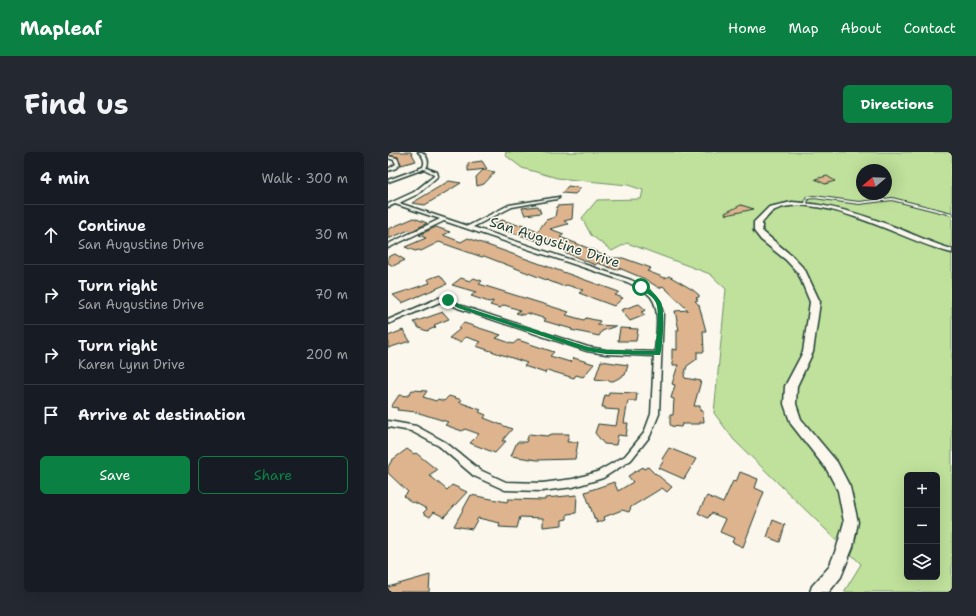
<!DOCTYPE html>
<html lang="en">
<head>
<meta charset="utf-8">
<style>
	body { margin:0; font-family:"Shantell Sans",sans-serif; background:#242831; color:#f1f3f6 }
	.controls { position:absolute; right:12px; bottom:12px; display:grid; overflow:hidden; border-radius:6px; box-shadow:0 4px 16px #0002 }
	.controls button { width:36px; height:36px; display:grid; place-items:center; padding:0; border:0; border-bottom:1px solid #363941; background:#171b24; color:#f1f3f6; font:20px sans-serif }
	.compass { position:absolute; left:468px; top:12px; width:36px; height:36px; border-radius:50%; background:#171b24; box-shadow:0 4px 16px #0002; rotate:251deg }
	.stop { position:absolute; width:12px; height:12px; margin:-9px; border:3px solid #0b8043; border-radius:50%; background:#fff }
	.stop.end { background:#0b8043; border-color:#fff; box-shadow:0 1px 4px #0008 }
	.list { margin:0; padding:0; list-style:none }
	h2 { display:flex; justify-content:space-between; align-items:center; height:52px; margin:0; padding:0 16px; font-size:17px }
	h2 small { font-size:13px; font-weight:400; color:#9ea1a6 }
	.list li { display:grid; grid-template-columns:26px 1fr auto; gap:12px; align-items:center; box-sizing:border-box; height:60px; padding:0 16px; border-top:1px solid #363941 }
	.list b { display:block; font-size:15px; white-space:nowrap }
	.list p { margin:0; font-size:13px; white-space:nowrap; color:#9ea1a6 }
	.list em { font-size:13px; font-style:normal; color:#9ea1a6 }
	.actions { display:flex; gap:8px; padding:12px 16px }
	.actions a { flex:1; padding:9px 0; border:1px solid #0b8043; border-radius:6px; text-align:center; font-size:14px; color:#0b8043 }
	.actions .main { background:#0b8043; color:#fff }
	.icon { flex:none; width:22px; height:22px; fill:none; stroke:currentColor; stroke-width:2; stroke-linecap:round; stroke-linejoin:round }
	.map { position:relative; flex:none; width:564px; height:440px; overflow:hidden; border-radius:6px }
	header { display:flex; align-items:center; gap:24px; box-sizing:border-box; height:56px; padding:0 20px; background:#0b8043; color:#fff }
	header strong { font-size:19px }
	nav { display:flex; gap:22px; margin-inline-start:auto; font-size:14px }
	.intro { display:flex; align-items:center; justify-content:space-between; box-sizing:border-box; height:96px; padding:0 24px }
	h1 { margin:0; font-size:28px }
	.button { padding:10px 18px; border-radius:6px; background:#0b8043; color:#fff; font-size:14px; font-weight:700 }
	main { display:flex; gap:24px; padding:0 24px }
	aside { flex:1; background:#171b24; border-radius:6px; box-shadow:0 4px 16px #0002 }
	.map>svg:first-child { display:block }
</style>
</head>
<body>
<header>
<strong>Mapleaf</strong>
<nav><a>Home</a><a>Map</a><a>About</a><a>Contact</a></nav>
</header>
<div class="intro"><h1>Find us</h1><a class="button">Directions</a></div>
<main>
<aside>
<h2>4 min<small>Walk · 300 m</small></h2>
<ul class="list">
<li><svg class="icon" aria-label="ahead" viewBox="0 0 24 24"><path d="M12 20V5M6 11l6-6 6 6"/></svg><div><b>Continue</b><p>San Augustine Drive</p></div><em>30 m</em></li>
<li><svg class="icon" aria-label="right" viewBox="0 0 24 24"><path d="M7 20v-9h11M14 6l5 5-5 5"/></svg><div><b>Turn right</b><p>San Augustine Drive</p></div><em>70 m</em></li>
<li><svg class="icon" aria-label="right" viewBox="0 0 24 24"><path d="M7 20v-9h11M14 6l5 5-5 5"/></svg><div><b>Turn right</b><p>Karen Lynn Drive</p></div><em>200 m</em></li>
<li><svg class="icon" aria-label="arrive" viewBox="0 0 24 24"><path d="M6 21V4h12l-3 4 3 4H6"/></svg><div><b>Arrive at destination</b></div></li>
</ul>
<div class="actions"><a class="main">Save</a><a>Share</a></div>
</aside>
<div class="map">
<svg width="564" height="440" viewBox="0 0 564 440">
	<rect width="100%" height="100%" fill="#fbf7ec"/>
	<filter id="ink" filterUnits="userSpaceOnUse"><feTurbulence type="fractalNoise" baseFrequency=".025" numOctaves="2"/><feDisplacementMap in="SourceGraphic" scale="8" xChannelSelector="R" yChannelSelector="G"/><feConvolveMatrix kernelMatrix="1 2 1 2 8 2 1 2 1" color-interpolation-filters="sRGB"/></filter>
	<g filter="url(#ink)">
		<path fill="#bfe19b" stroke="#6f8f68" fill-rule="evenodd" d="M118,0H564V440H456L473,412L346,288L326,261L338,137L322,122L239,91L224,99L203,83L194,66L209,48L253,47L255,38L240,33L169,26L134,16L117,3ZM474,18H498V42H474ZM519,323H549V425H519Z"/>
		<g fill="#deb48e" stroke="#1f3d34">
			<polygon points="0,0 23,0 28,9 13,13 10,5 0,3"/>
			<polygon points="94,9 99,17 80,19 80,11"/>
			<polygon points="95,18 107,20 96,32 89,34 88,25"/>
			<polygon points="439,24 447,29 437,32 427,27"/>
			<polygon points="61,29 73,31 37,53 24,51"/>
			<polygon points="180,34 193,36 187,42 174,41"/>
			<polygon points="185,53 184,67 176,69 180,72 162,77 176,82 172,85 210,100 209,101 224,106 235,106 263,116 259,119 277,126 281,124 305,138 311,143 311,145 308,146 310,148 307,149 311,153 318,179 315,179 316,200 309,200 309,207 299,214 296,224 297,226 313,229 306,254 312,254 312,259 315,259 316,270 312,270 312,272 294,272 293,275 283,274 282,272 282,263 285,263 286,247 283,246 287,233 284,232 290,213 285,213 285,208 284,208 284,197 289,198 289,178 291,178 287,159 300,158 275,134 271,136 257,127 231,116 228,118 210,111 207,113 176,100 179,98 102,74 114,68 130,73 133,72 150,79 158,68 167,65 169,54"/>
			<polygon points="353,53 366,57 338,63 337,61"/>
			<polygon points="150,54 153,61 137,63 134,56"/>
			<polygon points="26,66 39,71 24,79 21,78 0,87 0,77"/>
			<polygon points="48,75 62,80 55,83 73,90 80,86 88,89 231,140 227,143 235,146 226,154 191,141 195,138 179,133 174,134 96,104 94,105 51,90 33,99 31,98 27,99 17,95 38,86 31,83"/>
			<polygon points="7,102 17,108 5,114 0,111 0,105"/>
			<polygon points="52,123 59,132 14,151 5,143 42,131 40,127"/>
			<polygon points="73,126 82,129 86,126 94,129 91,132 181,160 178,163 196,168 198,166 212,169 209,173 228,174 214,179 211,184 183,178 184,177 156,169 158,167 139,161 136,163 128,161 132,158 116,153 112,156 102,153 105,150 105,149 101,150 83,144 88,140 64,133"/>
			<polygon points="251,152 258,158 253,160 257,163 242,169 233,158"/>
			<polygon points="55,160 61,167 46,173 48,175 39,179 31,176 26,170"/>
			<polygon points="76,171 113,183 108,186 125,192 130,188 166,200 162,204 182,210 186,206 206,212 195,225 188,223 186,226 159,218 157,221 136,214 139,211 88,194 93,190 78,185 72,190 61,186 72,177 70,176"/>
			<polygon points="232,176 250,177 248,189 230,189"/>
			<polygon points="15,178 22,189 0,196 0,184"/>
			<polygon points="213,209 240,213 237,223 225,229 207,227"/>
			<polygon points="24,238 39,239 35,245 48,249 50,247 56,249 61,244 74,248 71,250 93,258 91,260 98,263 96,266 124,277 114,289 118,289 107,301 82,291 91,282 77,277 74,279 57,273 60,270 28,260 9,258 10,256 3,255 11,243 20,244"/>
			<polygon points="221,240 249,241 248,249 240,249 236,271 240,271 238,284 230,283 228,293 216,292 207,281 210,272 228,274 231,258 217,257 217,255 214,255 217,243 220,244"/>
			<polygon points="141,282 159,284 164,282 181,282 179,290 190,290 187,307 149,308 123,304 129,290 138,290"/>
			<polygon points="281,296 308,307 296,327 271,316 276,308 274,307"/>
			<polygon points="19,297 26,302 28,301 49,318 41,323 59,338 64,333 79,340 56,365 46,360 42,365 35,361 39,357 26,350 24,351 16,344 20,340 0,321 0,315 4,308"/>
			<polygon points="255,315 256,317 260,315 267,322 267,321 284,335 279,340 274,336 243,355 241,360 234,358 216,365 217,368 209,371 208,367 207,368 197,340 226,330 230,339 245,330 240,324"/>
			<polygon points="352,320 370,327 367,336 376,340 355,395 344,390 346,386 332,380 338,367 323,361 320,366 310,361 319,344 335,351 345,329 348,330"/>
			<polygon points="83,343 119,350 120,347 157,348 157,346 189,343 188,361 179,362 179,367 174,368 174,373 155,375 155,366 132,365 129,376 111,375 112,371 90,366 84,377 66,374"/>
			<polygon points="385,368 397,373 392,390 379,385"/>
			<polygon points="42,423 41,440 0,440 0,435"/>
		</g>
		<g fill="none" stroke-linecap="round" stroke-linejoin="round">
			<g stroke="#1f3d34" stroke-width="4">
				<polyline id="lane" points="418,52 419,46 426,45 471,51 504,47 564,62"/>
			</g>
			<g stroke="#1f3d34" stroke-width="3">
				<g id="street">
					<path d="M30,0H34C39,4 42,10 38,16L49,20L50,24L30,42L11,51L80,74L121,53L171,45V46L169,47L124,55L85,75L243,128C260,136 270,141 275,161L271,262L262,284L243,308L215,326L185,335L154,339L117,338L86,324L51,294L23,279L0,275V269L28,274L57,290L92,318L118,330L154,331L185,327L209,320L237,304L256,281L263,262L266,204L218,202L199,199L70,156L58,150H52L0,172V168L51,146L61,147L74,154L200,195L218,198L267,200C268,184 273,158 263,145C257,138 247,134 239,130L56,69L0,96V92L52,67L7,52L0,55V52L26,40L46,24V22L36,17L0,30V28L35,15C38,9 35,4 30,0Z"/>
					<polygon points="0,4 9,6 12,12 8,16 0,19 0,17 8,12 6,8 0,6"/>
				</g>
			</g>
			<g stroke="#1f3d34" stroke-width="3">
				<path id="secondary" d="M404,50C442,52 477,63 512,77C529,84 546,92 564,97V101C518,90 432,38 387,58C382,60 378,67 374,71V79L404,104L417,118L432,150L425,200L409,234L408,252L413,267L449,310L462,335L470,370L465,395L453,425L441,440H422L424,434L441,415L449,395L456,370L450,339L439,318L403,272L396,252L397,234L415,200L422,150L410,121L398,108L373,88L366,79V70L381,55Z"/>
			</g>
			<use href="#lane" stroke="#fbf7ec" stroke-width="2"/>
			<use href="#street" fill="#fbf7ec" fill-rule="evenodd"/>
			<use href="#secondary" fill="#fbf7ec" fill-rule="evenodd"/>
		</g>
	</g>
	<path fill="#0b8043" d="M251,134C259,133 269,143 273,150C277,158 275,195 272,203L218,202L199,199L70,156L57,148L61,147L74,154L200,195L218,198L267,199C268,188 272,161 268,151C265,144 257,140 251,136Z"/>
	<g text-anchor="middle" stroke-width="3" stroke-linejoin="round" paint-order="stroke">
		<g font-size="14" fill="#1f3d34" stroke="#fbf7ec">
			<text transform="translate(167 90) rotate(18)" y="5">San Augustine Drive</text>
		</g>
	</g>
</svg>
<div class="controls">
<button>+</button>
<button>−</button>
<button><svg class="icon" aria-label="layers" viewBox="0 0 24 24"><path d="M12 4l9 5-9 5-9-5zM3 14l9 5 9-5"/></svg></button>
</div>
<svg class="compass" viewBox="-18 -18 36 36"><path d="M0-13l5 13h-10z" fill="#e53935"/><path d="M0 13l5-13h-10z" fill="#9ea1a6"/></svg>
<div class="stop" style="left:253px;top:135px"></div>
<div class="stop end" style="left:60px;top:148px"></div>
</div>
</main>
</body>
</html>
